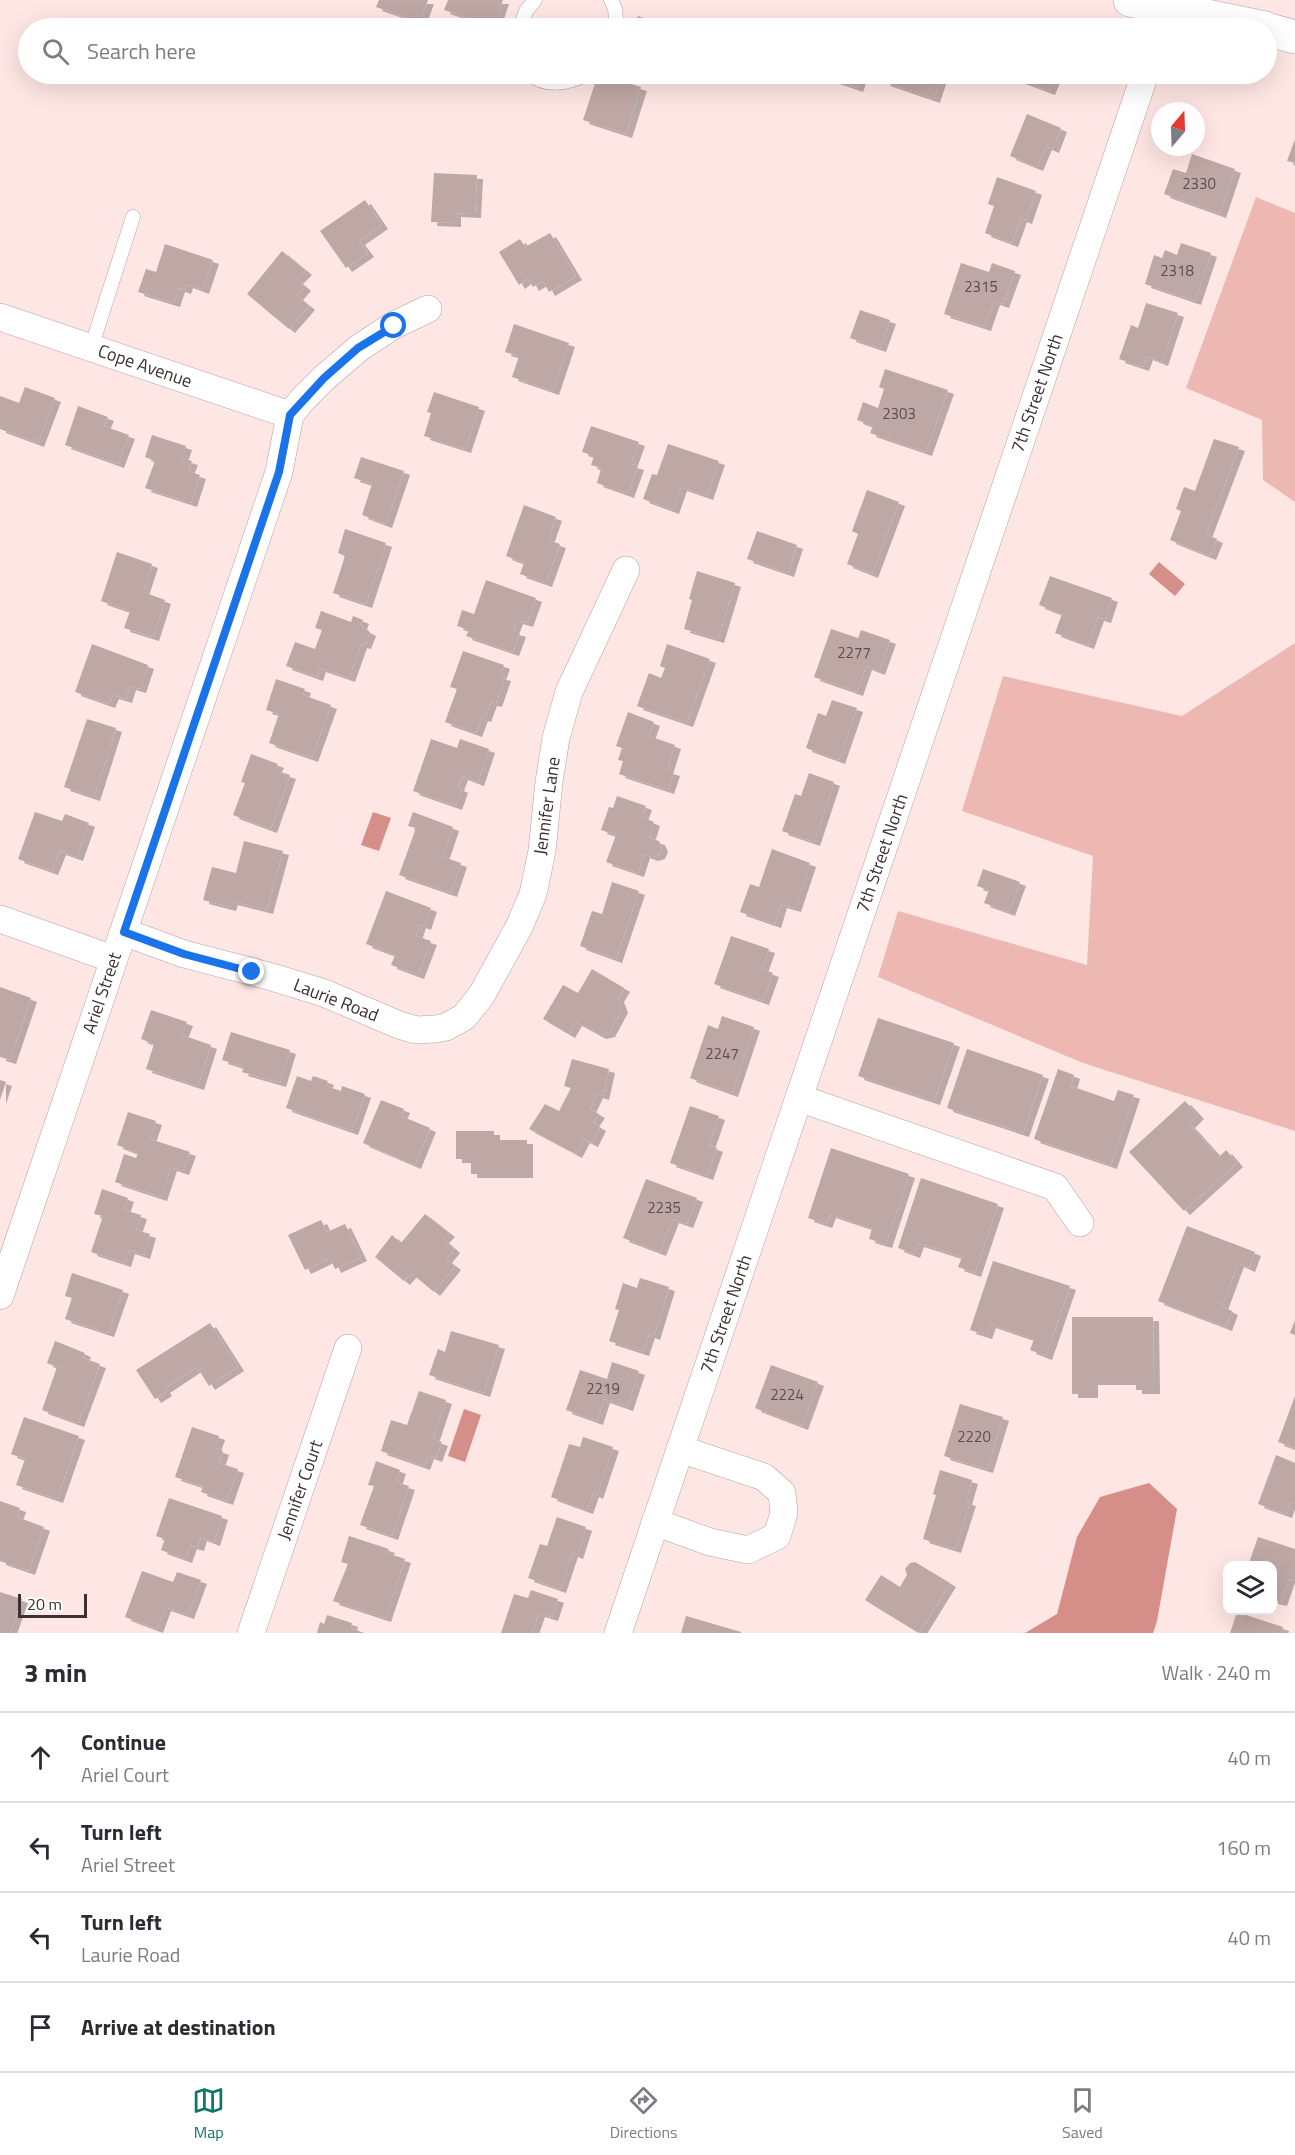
<!DOCTYPE html>
<html lang="en">
<head>
<meta charset="utf-8">
<style>
	body { margin:0; font-family:"Titillium Web",sans-serif; background:#f7f7f7; color:#2b2b33 }
	.controls { position:absolute; right:18px; bottom:18px; display:grid; overflow:hidden; border-radius:12px; box-shadow:0 6px 24px #0002 }
	.controls button { width:54px; height:54px; display:grid; place-items:center; padding:0; border:0; border-bottom:2px solid #e1e1e2; background:#fff; color:#2b2b33; font:30px sans-serif }
	.compass { position:absolute; left:1151px; top:102px; width:54px; height:54px; border-radius:50%; background:#fff; box-shadow:0 6px 24px #0002; rotate:19deg }
	.scale { position:absolute; left:18px; bottom:15px; width:69px; box-sizing:border-box; padding-left:6px; border:3px solid #3a3130; border-top:0; font-size:16px; line-height:21px; white-space:nowrap; color:#3a3130; -webkit-text-stroke:4px #fff; paint-order:stroke }
	.stop { position:absolute; width:18px; height:18px; margin:-14px; border:4px solid #1a73e8; border-radius:50%; background:#fff }
	.stop.end { background:#1a73e8; border-color:#fff; box-shadow:0 2px 6px #0008 }
	.list { margin:0; padding:0; list-style:none }
	h2 { display:flex; justify-content:space-between; align-items:center; height:78px; margin:0; padding:0 24px; font-size:26px }
	h2 small { font-size:20px; font-weight:400; color:#7c7c81 }
	.list li { display:grid; grid-template-columns:39px 1fr auto; gap:18px; align-items:center; box-sizing:border-box; height:90px; padding:0 24px; border-top:2px solid #e1e1e2 }
	.list b { display:block; font-size:22px; white-space:nowrap }
	.list p { margin:0; font-size:20px; white-space:nowrap; color:#7c7c81 }
	.list em { font-size:20px; font-style:normal; color:#7c7c81 }
	.icon { flex:none; width:33px; height:33px; fill:none; stroke:currentColor; stroke-width:2; stroke-linecap:round; stroke-linejoin:round }
	.map { position:relative; flex:none; width:1295px; height:1633px; overflow:hidden }
	.search { position:absolute; background:#fff; box-shadow:0 6px 24px #0002; left:18px; right:18px; top:18px; height:66px; display:flex; align-items:center; gap:15px; box-sizing:border-box; padding:0 21px; border-radius:33px; color:#7c7c81; font-size:22px }
	.sheet { height:438px; background:#fff }
	nav { display:flex; justify-content:space-around; align-items:center; box-sizing:border-box; height:84px; border-top:2px solid #e1e1e2; background:#fff; font-size:16px; color:#7c7c81 }
	nav a { display:grid; justify-items:center; gap:3px }
	nav .on { color:#0f766e }
	.map>svg:first-child { display:block }
</style>
</head>
<body>
<div class="map">
<svg width="1295" height="1633" viewBox="0 0 1295 1633">
	<defs>
		<filter id="shadow"><feDropShadow dx="6" dy="4" stdDeviation="0" flood-color="#0004"/></filter>
	</defs>
	<rect width="100%" height="100%" fill="#fde6e3"/>
	<g fill="#eeb8b2">
		<polygon points="1256,197 1295,213 1295,502 1263,480 1262,420 1186,388"/>
		<polygon points="1295,643 1295,1131 1083,1063 878,977 898,911 1087,965 1093,856 962,811 1003,676 1182,716"/>
	</g>
	<g fill="#d68e88">
		<polygon points="1159,562 1185,584 1175,596 1149,574"/>
		<polygon points="373,812 391,818 379,851 361,845"/>
		<polygon points="464,1409 481,1415 465,1462 448,1456"/>
		<polygon points="1149,1483 1177,1509 1157,1621 1153,1633 1025,1633 1057,1614 1077,1537 1100,1497"/>
	</g>
	<g fill="#bea8a5" filter="url(#shadow)">
		<polygon points="379,0 428,0 420,22 376,7"/>
		<polygon points="448,0 503,0 494,27 444,10"/>
		<polygon points="638,16 672,28 633,28"/>
		<polygon points="809,21 829,28 807,28"/>
		<polygon points="891,23 906,28 889,28"/>
		<polygon points="598,74 641,87 626,134 583,120"/>
		<polygon points="826,74 862,74 857,88 825,77"/>
		<polygon points="887,74 942,74 934,99 884,82"/>
		<polygon points="1015,74 1056,74 1049,91 1014,78"/>
		<polygon points="1027,114 1061,128 1053,149 1046,146 1037,167 1010,156"/>
		<polygon points="1295,139 1295,163 1287,161"/>
		<polygon points="1192,154 1235,169 1220,214 1164,194 1173,169 1186,173"/>
		<polygon points="434,173 477,175 475,214 455,213 455,223 431,222"/>
		<polygon points="997,177 1036,191 1026,220 1021,218 1012,243 985,233 994,206 988,204"/>
		<polygon points="365,200 382,225 359,241 368,253 346,268 320,231"/>
		<polygon points="550,233 576,276 549,292 543,281 533,287 528,278 519,285 499,252 520,239 525,247"/>
		<polygon points="1181,243 1211,253 1195,301 1145,284 1154,255 1162,258 1165,250 1177,255"/>
		<polygon points="165,244 213,260 203,290 187,284 185,290 179,288 174,303 138,292 146,269 156,272"/>
		<polygon points="282,251 306,271 297,280 305,287 297,296 309,306 289,329 247,294"/>
		<polygon points="961,263 989,272 992,263 1015,271 1003,304 994,301 985,327 944,314"/>
		<polygon points="1146,303 1178,313 1162,362 1147,356 1143,367 1119,359 1131,325 1138,328"/>
		<polygon points="860,310 890,320 880,348 850,338"/>
		<polygon points="514,324 569,343 553,391 512,377 519,356 505,352"/>
		<polygon points="885,369 948,390 926,452 870,433 873,426 857,420 863,402 878,408 884,389 879,387"/>
		<polygon points="25,387 55,398 38,443 0,429 0,396 19,403"/>
		<polygon points="434,392 479,407 465,449 424,436 431,413 427,412"/>
		<polygon points="78,406 108,417 104,426 129,435 118,464 65,445"/>
		<polygon points="591,426 639,442 631,464 638,466 628,494 597,483 601,468 591,465 594,456 582,452"/>
		<polygon points="152,435 186,446 182,458 192,461 188,471 200,475 191,503 145,488 155,461 145,457"/>
		<polygon points="1214,439 1239,447 1206,534 1217,539 1210,556 1170,540 1181,511 1176,509 1184,487 1195,491"/>
		<polygon points="668,444 719,461 707,496 681,487 673,510 643,499 652,474 657,475"/>
		<polygon points="361,457 404,471 386,524 362,515 372,484 354,478"/>
		<polygon points="867,490 899,502 872,574 847,564 858,534 852,531"/>
		<polygon points="524,505 556,517 548,540 560,544 546,583 520,574 524,563 506,556"/>
		<polygon points="345,529 386,543 366,604 333,593 345,556 338,553"/>
		<polygon points="757,531 797,545 788,573 747,559"/>
		<polygon points="117,552 152,564 143,592 165,600 153,637 124,628 130,611 101,601"/>
		<polygon points="697,571 735,583 718,639 684,629 692,600 689,599"/>
		<polygon points="1050,576 1112,598 1105,619 1098,617 1088,645 1055,633 1062,614 1039,605"/>
		<polygon points="486,580 536,598 527,623 517,620 513,631 520,633 513,652 466,636 469,630 457,626 462,610 474,614"/>
		<polygon points="321,611 351,622 353,616 363,620 361,625 364,629 370,632 365,645 361,644 349,678 320,668 317,677 286,666 295,642 315,649 322,630 315,628"/>
		<polygon points="831,629 858,638 861,630 890,640 879,671 866,666 857,692 814,677"/>
		<polygon points="92,644 148,665 140,689 130,686 126,699 113,695 109,704 75,692"/>
		<polygon points="667,644 710,659 687,723 637,706 649,673 661,678 665,668 660,666"/>
		<polygon points="463,651 504,665 500,676 505,677 496,703 491,702 485,718 482,717 476,733 445,722 457,689 450,687"/>
		<polygon points="276,679 305,689 303,695 331,705 312,758 269,743 279,714 266,710"/>
		<polygon points="832,700 857,708 839,760 806,748 818,713 826,716"/>
		<polygon points="628,712 654,722 649,736 675,745 667,770 674,772 668,790 619,774 623,761 618,760 622,748 616,746"/>
		<polygon points="87,719 116,728 94,797 64,787"/>
		<polygon points="431,739 457,748 460,739 489,749 478,782 462,776 458,787 462,789 456,806 413,791"/>
		<polygon points="251,754 278,764 275,770 290,775 271,829 233,815 245,783 241,782"/>
		<polygon points="809,773 834,782 814,842 782,831 795,794 801,796"/>
		<polygon points="617,796 646,806 642,817 654,822 649,838 659,841 662,848 659,855 652,857 644,854 638,873 606,862 616,835 601,830 609,807 613,808"/>
		<polygon points="35,812 62,821 65,814 89,823 77,857 60,851 52,871 18,859"/>
		<polygon points="413,812 453,827 443,857 461,863 451,893 399,875 416,828 408,826"/>
		<polygon points="244,841 283,851 267,910 232,901 230,907 203,900 212,867 236,873"/>
		<polygon points="772,849 810,863 795,908 781,904 775,924 740,912 750,884 759,887"/>
		<polygon points="983,869 1020,882 1009,912 984,903 989,890 977,886"/>
		<polygon points="612,882 639,891 616,959 580,946 592,911 602,914"/>
		<polygon points="386,891 431,908 425,926 420,924 416,936 431,941 418,975 391,965 395,955 366,944"/>
		<polygon points="731,936 769,949 762,969 773,973 763,1001 714,984"/>
		<polygon points="592,969 624,988 618,998 622,1009 609,1033 600,1035 576,1022 569,1034 543,1019 563,985 578,993"/>
		<polygon points="0,987 31,998 10,1060 0,1057"/>
		<polygon points="151,1010 187,1022 182,1035 211,1045 198,1086 146,1069 154,1044 141,1039"/>
		<polygon points="722,1016 754,1027 732,1093 690,1078 708,1025 718,1029"/>
		<polygon points="878,1018 954,1043 934,1101 858,1076"/>
		<polygon points="231,1032 290,1050 280,1083 242,1072 244,1067 222,1060"/>
		<polygon points="967,1049 1043,1075 1023,1133 947,1108"/>
		<polygon points="572,1059 609,1069 603,1096 597,1094 590,1109 599,1114 593,1123 600,1127 592,1143 584,1139 576,1154 529,1129 545,1104 559,1111 571,1088 564,1086"/>
		<polygon points="1058,1069 1074,1075 1071,1086 1114,1101 1118,1090 1134,1095 1111,1165 1034,1139"/>
		<polygon points="297,1076 311,1081 313,1076 328,1081 326,1086 341,1091 342,1086 365,1094 352,1131 286,1108"/>
		<polygon points="0,1080 6,1082 0,1100"/>
		<polygon points="381,1100 404,1109 401,1116 430,1128 415,1165 363,1143"/>
		<polygon points="1185,1101 1198,1115 1189,1124 1219,1157 1226,1150 1237,1163 1184,1211 1129,1152"/>
		<polygon points="690,1106 719,1116 709,1145 717,1148 707,1176 670,1163"/>
		<polygon points="128,1112 156,1121 150,1139 190,1152 183,1171 171,1167 161,1197 115,1182 124,1154 136,1158 138,1153 117,1145"/>
		<polygon points="456,1131 494,1131 494,1140 527,1140 527,1174 471,1174 471,1159 456,1159"/>
		<polygon points="831,1148 909,1174 886,1244 869,1239 872,1228 830,1214 826,1224 808,1218"/>
		<polygon points="921,1178 998,1204 975,1273 958,1267 962,1257 918,1243 914,1254 898,1248"/>
		<polygon points="646,1179 697,1198 687,1224 673,1219 660,1252 623,1238"/>
		<polygon points="102,1189 128,1198 124,1210 141,1215 136,1230 150,1234 144,1255 129,1250 125,1263 91,1252 103,1216 94,1214"/>
		<polygon points="425,1214 449,1233 443,1239 454,1249 446,1259 455,1266 434,1292 411,1273 404,1281 375,1257 392,1235 401,1243"/>
		<polygon points="321,1220 327,1232 345,1224 361,1257 335,1269 330,1258 305,1270 288,1235"/>
		<polygon points="1187,1226 1255,1252 1249,1268 1238,1263 1222,1306 1232,1311 1226,1327 1158,1301"/>
		<polygon points="993,1261 1070,1286 1046,1356 1030,1350 1034,1339 990,1324 986,1335 970,1330"/>
		<polygon points="72,1273 123,1290 108,1333 65,1319 72,1298 65,1296"/>
		<polygon points="640,1278 669,1287 654,1336 649,1334 643,1352 609,1341 619,1310 615,1309 623,1283 637,1288"/>
		<polygon points="1072,1317 1153,1317 1154,1390 1136,1390 1136,1381 1092,1381 1092,1394 1072,1394"/>
		<polygon points="1295,1320 1295,1335 1290,1333"/>
		<polygon points="210,1323 238,1367 209,1386 197,1367 164,1389 166,1392 155,1399 136,1370"/>
		<polygon points="451,1331 499,1345 484,1393 429,1375 438,1349 445,1352"/>
		<polygon points="55,1341 85,1353 83,1358 100,1364 78,1423 42,1410 57,1367 47,1363"/>
		<polygon points="612,1362 639,1371 627,1407 604,1399 597,1421 566,1410 580,1370 607,1379"/>
		<polygon points="771,1365 818,1382 802,1426 755,1408"/>
		<polygon points="419,1391 446,1400 433,1439 442,1442 436,1458 428,1455 424,1466 381,1451 391,1420 407,1425"/>
		<polygon points="1295,1396 1295,1448 1278,1442"/>
		<polygon points="960,1404 1003,1417 987,1469 944,1456"/>
		<polygon points="24,1417 79,1436 57,1499 16,1485 25,1459 11,1454"/>
		<polygon points="192,1427 219,1436 215,1448 223,1451 219,1463 238,1469 227,1501 201,1492 203,1486 175,1477"/>
		<polygon points="583,1437 613,1447 597,1495 593,1493 587,1510 551,1497 569,1444 580,1447"/>
		<polygon points="1276,1455 1295,1463 1295,1504 1290,1502 1286,1514 1258,1504"/>
		<polygon points="376,1461 400,1470 396,1482 409,1486 392,1536 360,1525 374,1486 368,1485"/>
		<polygon points="940,1470 972,1480 966,1501 970,1502 955,1549 923,1539 936,1495 933,1494"/>
		<polygon points="169,1498 222,1516 214,1542 201,1537 198,1547 191,1545 186,1559 161,1550 165,1539 156,1536"/>
		<polygon points="0,1501 20,1508 17,1517 44,1527 29,1571 0,1561"/>
		<polygon points="557,1517 586,1527 577,1555 572,1553 560,1589 528,1578 540,1544 547,1546"/>
		<polygon points="349,1536 389,1549 387,1553 405,1559 385,1618 333,1601 348,1564 341,1562"/>
		<polygon points="1258,1537 1295,1549 1295,1581 1289,1579 1281,1602 1272,1600 1272,1566 1248,1566"/>
		<polygon points="915,1562 950,1583 919,1633 865,1600 881,1575 900,1587 907,1575 905,1569 910,1563"/>
		<polygon points="142,1571 173,1582 177,1572 201,1580 188,1615 165,1607 157,1629 125,1617"/>
		<polygon points="531,1590 558,1599 552,1617 539,1613 532,1633 501,1633 514,1594 528,1598"/>
		<polygon points="0,1592 22,1599 10,1633 0,1633"/>
		<polygon points="1237,1612 1283,1627 1281,1633 1230,1633"/>
		<polygon points="327,1615 352,1623 351,1628 364,1633 317,1633 320,1622 324,1624"/>
		<polygon points="686,1616 741,1632 741,1633 681,1633"/>
	</g>
	<g fill="none" stroke-linecap="round" stroke-linejoin="round">
		<g stroke="#b7a19f" stroke-width="15">
			<g id="service">
				<polyline points="611,0 615,9 617,28"/>
				<polyline points="520,28 526,11 535,0"/>
				<path d="M530,74C546,88 569,83 587,74"/>
				<polyline points="91,348 133,217"/>
			</g>
		</g>
		<g stroke="#b7a19f" stroke-width="28">
			<g id="minor">
				<polyline points="0,317 290,415"/>
				<polyline points="0,919 113,959"/>
				<polyline points="124,932 184,954 272,977 324,993 399,1025 416,1030 435,1029 446,1027 464,1017 481,996 519,927 533,894 542,851 549,782 556,738 569,692 626,570"/>
				<polyline points="799,1098 1055,1187 1080,1223"/>
				<polyline points="0,1296 279,472 290,415 303,399 324,378 359,348 394,325 428,309"/>
				<polyline points="655,1522 710,1542 748,1550 777,1536 784,1513 782,1493 764,1477 680,1449"/>
				<polyline points="251,1633 348,1348"/>
				<polyline points="618,1633 1145,74"/>
			</g>
		</g>
		<g stroke="#b7a19f" stroke-width="34">
			<g id="tertiary">
				<polyline points="1130,0 1265,28"/>
				<polyline points="1266,29 1295,37"/>
			</g>
		</g>
		<use href="#service" stroke="#fff" stroke-width="14"/>
		<use href="#minor" stroke="#fff" stroke-width="27"/>
		<use href="#tertiary" stroke="#fff" stroke-width="33"/>
	</g>
	<g fill="none" stroke-linecap="round" stroke-linejoin="round">
		<polyline stroke="#1a73e8" stroke-width="8" points="252,972 184,954 124,932 279,472 290,415 324,378 358,348 394,326"/>
	</g>
	<g text-anchor="middle" stroke-width="4.5" stroke-linejoin="round" paint-order="stroke">
		<g font-size="15" fill="#5b4f4d">
			<text x="1199" y="189">2330</text>
			<text x="1177" y="276">2318</text>
			<text x="981" y="292">2315</text>
			<text x="899" y="419">2303</text>
			<text x="854" y="658">2277</text>
			<text x="722" y="1059">2247</text>
			<text x="664" y="1213">2235</text>
			<text x="603" y="1394">2219</text>
			<text x="787" y="1400">2224</text>
			<text x="974" y="1442">2220</text>
		</g>
		<g font-size="18" fill="#3a3130" stroke="#fff">
			<text transform="translate(145 366) rotate(19)" y="6">Cope Avenue</text>
			<text transform="translate(1037 393) rotate(-71)" y="6">7th Street North</text>
			<text transform="translate(547 806) rotate(-82)" y="6">Jennifer Lane</text>
			<text transform="translate(882 853) rotate(-71)" y="6">7th Street North</text>
			<text transform="translate(102 993) rotate(-71)" y="6">Ariel Street</text>
			<text transform="translate(336 1000) rotate(21)" y="6">Laurie Road</text>
			<text transform="translate(726 1314) rotate(-71)" y="6">7th Street North</text>
			<text transform="translate(300 1490) rotate(-71)" y="6">Jennifer Court</text>
		</g>
	</g>
</svg>
<div class="controls">
<button><svg class="icon" aria-label="layers" viewBox="0 0 24 24"><path d="M12 4l9 5-9 5-9-5zM3 14l9 5 9-5"/></svg></button>
</div>
<svg class="compass" viewBox="-18 -18 36 36"><path d="M0-13l5 13h-10z" fill="#e53935"/><path d="M0 13l5-13h-10z" fill="#7c7c81"/></svg>
<div class="scale">20 m</div>
<div class="stop" style="left:394px;top:326px"></div>
<div class="stop end" style="left:252px;top:972px"></div>
<div class="search"><svg class="icon" aria-label="search" viewBox="0 0 24 24"><circle cx="10" cy="10" r="6"/><path d="M15 15l6 6"/></svg>Search here</div>
</div>
<section class="sheet">
<h2>3 min<small>Walk · 240 m</small></h2>
<ul class="list">
<li><svg class="icon" aria-label="ahead" viewBox="0 0 24 24"><path d="M12 20V5M6 11l6-6 6 6"/></svg><div><b>Continue</b><p>Ariel Court</p></div><em>40 m</em></li>
<li><svg class="icon" aria-label="left" viewBox="0 0 24 24"><path d="M17 20v-9H6M10 6l-5 5 5 5"/></svg><div><b>Turn left</b><p>Ariel Street</p></div><em>160 m</em></li>
<li><svg class="icon" aria-label="left" viewBox="0 0 24 24"><path d="M17 20v-9H6M10 6l-5 5 5 5"/></svg><div><b>Turn left</b><p>Laurie Road</p></div><em>40 m</em></li>
<li><svg class="icon" aria-label="arrive" viewBox="0 0 24 24"><path d="M6 21V4h12l-3 4 3 4H6"/></svg><div><b>Arrive at destination</b></div></li>
</ul>
</section>
<nav>
<a class="on"><svg class="icon" aria-label="map" viewBox="0 0 24 24"><path d="M3 6l6-2 6 2 6-2v14l-6 2-6-2-6 2zM9 4v14M15 6v14"/></svg>Map</a>
<a><svg class="icon" aria-label="directions" viewBox="0 0 24 24"><path d="M12 3l9 9-9 9-9-9zM9 14v-3h6M13 9l2 2-2 2"/></svg>Directions</a>
<a><svg class="icon" aria-label="saved" viewBox="0 0 24 24"><path d="M7 4h10v16l-5-4-5 4z"/></svg>Saved</a>
</nav>
</body>
</html>
